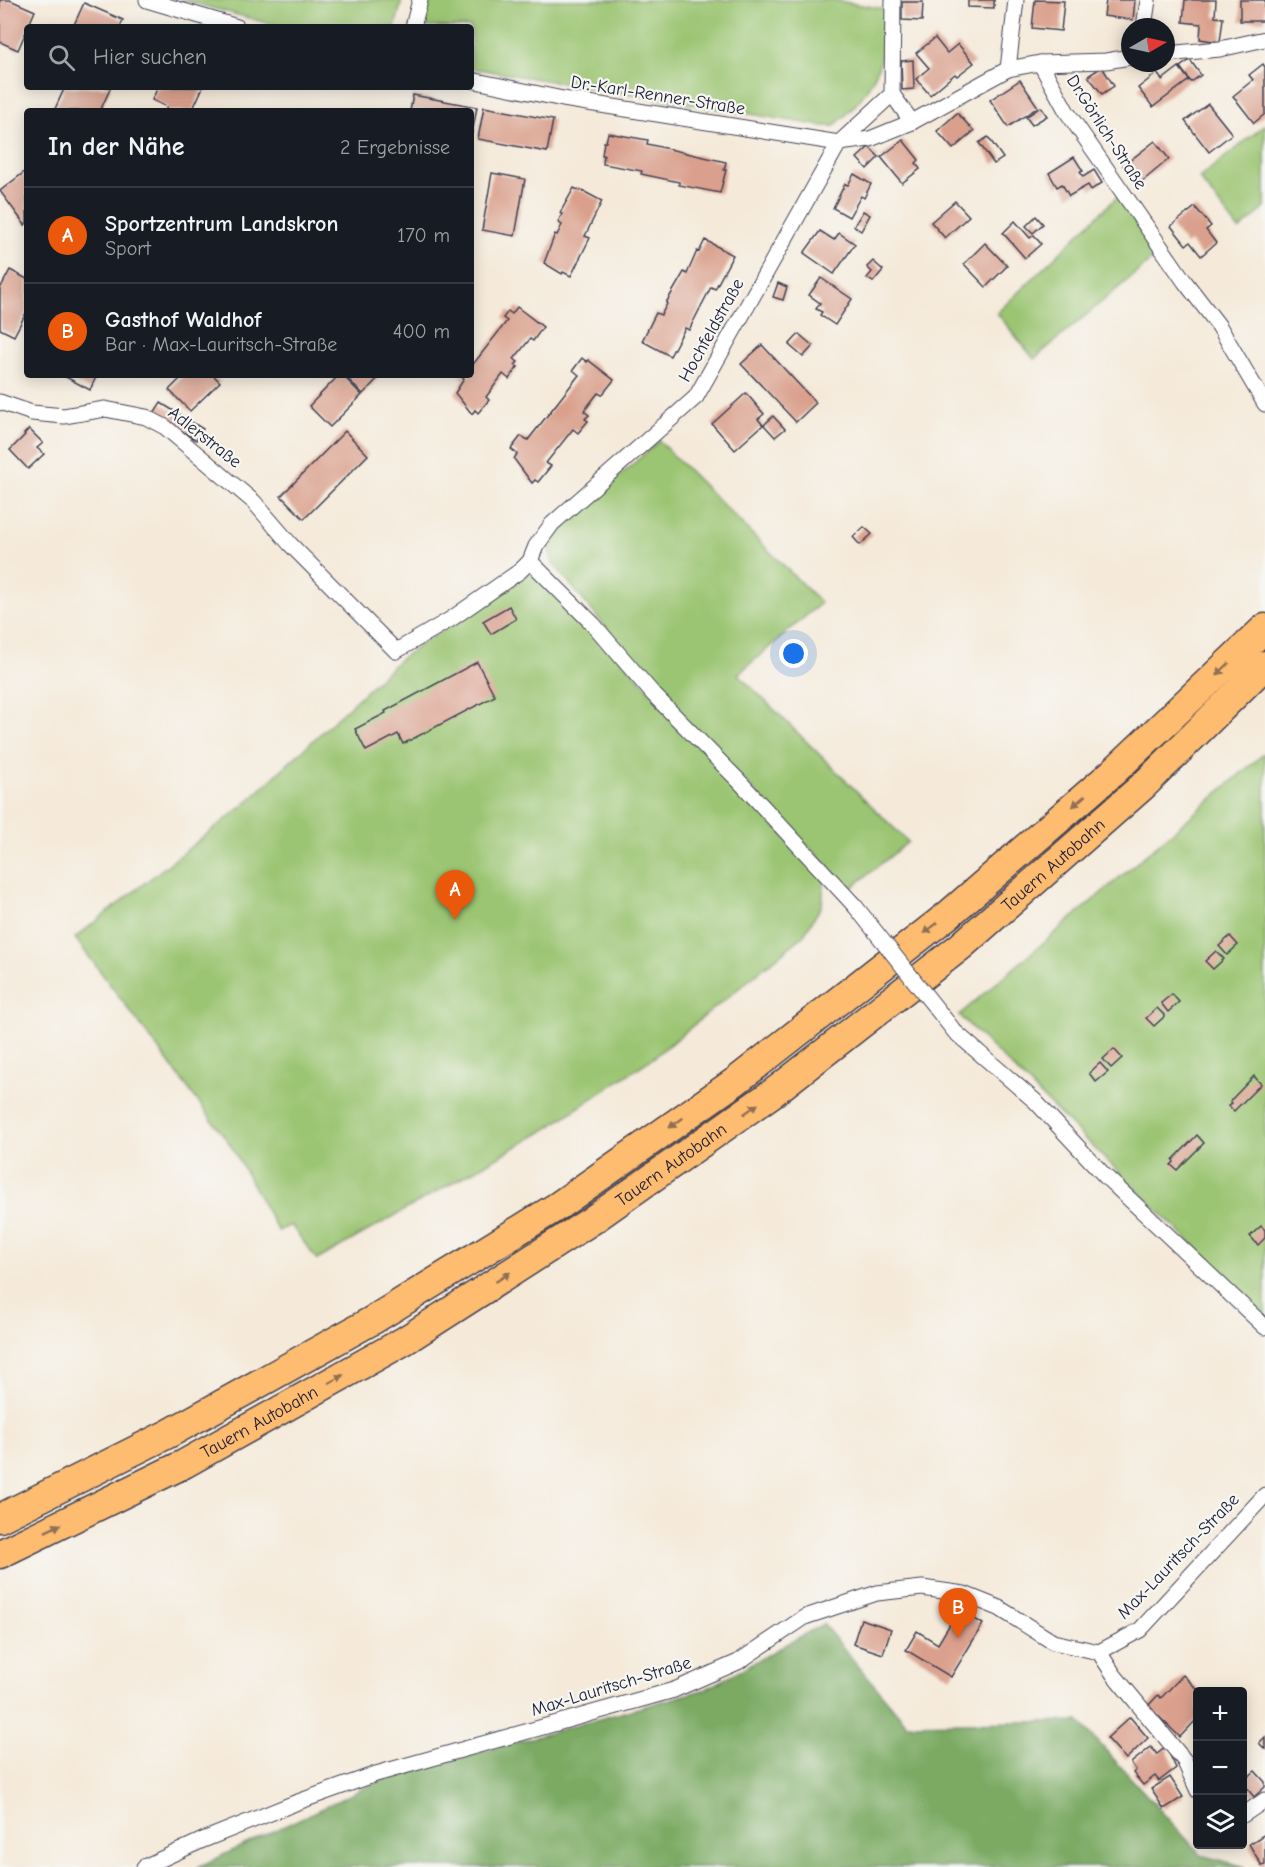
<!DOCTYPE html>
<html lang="de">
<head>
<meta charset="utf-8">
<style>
	body { margin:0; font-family:"Comic Neue",sans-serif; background:#242831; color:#f1f3f6 }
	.controls { position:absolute; right:18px; bottom:18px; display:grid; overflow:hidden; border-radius:6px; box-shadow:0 3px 15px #0003 }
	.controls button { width:54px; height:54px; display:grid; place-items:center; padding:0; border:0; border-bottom:2px solid #363941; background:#171b24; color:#f1f3f6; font:30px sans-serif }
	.compass { position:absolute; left:1121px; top:18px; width:54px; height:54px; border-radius:50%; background:#171b24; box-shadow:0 3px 15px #0003; rotate:81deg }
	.you { position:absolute; left:794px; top:654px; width:21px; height:21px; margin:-15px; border:4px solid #fff; border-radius:50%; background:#1a73e8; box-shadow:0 0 0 9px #1a73e833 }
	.badge { display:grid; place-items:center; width:39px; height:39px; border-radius:50%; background:#ea580c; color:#fff; font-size:20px; font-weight:700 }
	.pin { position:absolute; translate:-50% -50px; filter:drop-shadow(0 2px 3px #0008) }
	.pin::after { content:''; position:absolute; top:32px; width:21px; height:18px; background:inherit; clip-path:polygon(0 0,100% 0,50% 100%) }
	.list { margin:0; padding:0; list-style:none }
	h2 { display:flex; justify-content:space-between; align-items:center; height:78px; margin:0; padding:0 24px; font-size:26px }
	h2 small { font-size:20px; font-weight:400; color:#9ea1a6 }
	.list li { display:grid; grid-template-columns:39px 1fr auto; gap:18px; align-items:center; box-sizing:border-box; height:96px; padding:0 24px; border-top:2px solid #363941 }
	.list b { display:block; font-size:22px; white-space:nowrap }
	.list p { margin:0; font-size:20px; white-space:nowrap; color:#9ea1a6 }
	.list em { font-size:20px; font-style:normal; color:#9ea1a6 }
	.icon { flex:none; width:33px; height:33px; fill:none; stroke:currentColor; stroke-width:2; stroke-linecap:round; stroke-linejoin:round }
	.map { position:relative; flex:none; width:1265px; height:1867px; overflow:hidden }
	.search { position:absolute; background:#171b24; box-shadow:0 3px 15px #0003; left:24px; top:24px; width:450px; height:66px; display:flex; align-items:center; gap:15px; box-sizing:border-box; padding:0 21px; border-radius:6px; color:#9ea1a6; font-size:22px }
	.panel { position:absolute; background:#171b24; box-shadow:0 3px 15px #0003; left:24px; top:108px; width:450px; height:270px; border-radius:6px }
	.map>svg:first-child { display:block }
</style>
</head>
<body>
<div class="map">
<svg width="1265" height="1867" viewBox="0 0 1265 1867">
	<rect width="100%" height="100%" fill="#f6f6f2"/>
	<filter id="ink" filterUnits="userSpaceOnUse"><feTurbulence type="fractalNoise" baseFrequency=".0167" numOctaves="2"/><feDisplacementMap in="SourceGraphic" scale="12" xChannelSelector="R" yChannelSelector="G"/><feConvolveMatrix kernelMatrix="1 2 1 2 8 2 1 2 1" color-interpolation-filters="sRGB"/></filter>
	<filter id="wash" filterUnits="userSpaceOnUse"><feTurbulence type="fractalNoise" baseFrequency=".008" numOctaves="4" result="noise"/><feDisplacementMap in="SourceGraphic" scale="24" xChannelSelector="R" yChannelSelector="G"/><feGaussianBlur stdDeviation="1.35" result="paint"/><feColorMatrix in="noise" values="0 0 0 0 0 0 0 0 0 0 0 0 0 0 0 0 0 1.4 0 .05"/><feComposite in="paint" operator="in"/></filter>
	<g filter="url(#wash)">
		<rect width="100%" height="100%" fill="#f5eada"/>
		<g fill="#9bc572" stroke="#5e7456" stroke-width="1.5">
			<polygon points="182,0 402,0 395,27 282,27"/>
			<path d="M430,0H833L885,9C884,23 885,38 882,52C878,81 856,107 834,126H823L471,68V27H423Z"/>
			<polygon points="1265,125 1265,208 1239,230 1199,178"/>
			<polygon points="1118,196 1157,255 1034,359 997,313"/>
			<polygon points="659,441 821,603 738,674 908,842 850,889 663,698 553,563 548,547 555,533"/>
			<polygon points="536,567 824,879 822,905 803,936 653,1058 540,1133 317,1260 291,1225 278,1231 230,1144 75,938 244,805 400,659"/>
			<polygon points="1265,753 1265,1316 959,1015"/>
		</g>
		<polygon fill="#7caa64" stroke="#4f6650" stroke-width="1.5" points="823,1624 907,1724 1079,1721 1201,1855 1246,1867 198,1867 381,1780 706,1689"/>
		<g id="blocks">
			<g fill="#daa08d">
				<polygon points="0,0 10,0 35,11 18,50 0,42"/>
				<polygon points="968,0 994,0 994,8 968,7"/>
				<polygon points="1035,0 1064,1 1061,31 1032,28"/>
				<polygon points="1106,0 1135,0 1133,20 1104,16"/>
				<polygon points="1185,0 1216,0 1215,17 1223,18 1220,42 1200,39 1201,24 1183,22"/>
				<rect x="1240" y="0" width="25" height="21"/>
				<polygon points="902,2 923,2 922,21 902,20"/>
				<polygon points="84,3 123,20 120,27 73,27"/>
				<polygon points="935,38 947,53 958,44 974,63 957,76 955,74 930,95 916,79 929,68 916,53"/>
				<polygon points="913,60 914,89 902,90 901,61"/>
				<polygon points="1190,60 1201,75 1191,82 1180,67"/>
				<polygon points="1263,64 1265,67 1265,114 1254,123 1233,96 1253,80 1249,75"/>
				<polygon points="1102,67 1114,86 1102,94 1088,76"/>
				<polygon points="1179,67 1189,80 1153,107 1138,88 1157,73 1162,80"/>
				<polygon points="1020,80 1038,107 1008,127 990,100"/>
				<polygon points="65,87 111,87 100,111 54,111"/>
				<polygon points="158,87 203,87 192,111 165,111 167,107 152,100"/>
				<polygon points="413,95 477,107 472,134 471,111 410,111"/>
				<polygon points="1208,104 1232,134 1209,152 1185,121"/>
				<polygon points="484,107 553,120 547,152 478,139"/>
				<polygon points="1041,107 1047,116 1032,125 1026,117"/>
				<polygon points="957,113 974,131 953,149 937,131"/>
				<polygon points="608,133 648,140 647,144 726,162 724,170 726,170 720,193 679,185 679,182 641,174 642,171 603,164 604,155 602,155 604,142 606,142"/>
				<polygon points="988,137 1003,158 994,164 979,143"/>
				<polygon points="903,140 919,160 916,163 920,169 902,183 881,157"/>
				<polygon points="1155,141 1169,159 1138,185 1123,166"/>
				<polygon points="869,147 879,157 867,169 857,158"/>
				<polygon points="1074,157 1083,171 1080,172 1083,177 1094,170 1102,183 1091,190 1088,185 1069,196 1062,184 1057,187 1049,173"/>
				<polygon points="27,170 27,223 25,225 0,191"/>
				<polygon points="492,173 525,179 515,236 482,230"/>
				<polygon points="854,174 871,184 864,198 861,196 849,217 833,208 845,184 848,185"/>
				<polygon points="574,188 580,191 581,190 602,201 585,236 590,238 571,276 563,272 562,274 544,263 555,234 557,235 562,225 558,222 562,214 560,213"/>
				<polygon points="955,201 969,216 945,238 931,222"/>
				<polygon points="1195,207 1211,226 1206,230 1216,243 1201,256 1190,242 1186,245 1171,226"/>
				<polygon points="863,211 870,215 861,231 854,226"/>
				<polygon points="1036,216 1043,224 1033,233 1026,226"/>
				<polygon points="1015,221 1030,238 1034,235 1041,244 1025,258 1003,233"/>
				<polygon points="820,231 834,240 839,233 855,244 834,274 804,253"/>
				<polygon points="705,240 733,255 715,289 711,287 689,330 685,328 670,356 642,341 656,313 661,315 667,304 666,303 684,272 687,274 697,251 699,252"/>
				<polygon points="985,243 1007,266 986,287 964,264"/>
				<polygon points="873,261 883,270 873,282 867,278 872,272 867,267"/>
				<polygon points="10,270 27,279 27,311 14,336 0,329 0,289"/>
				<polygon points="821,278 852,299 835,325 820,315 822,312 816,309 820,303 809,295"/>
				<polygon points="778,283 787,287 783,300 773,297"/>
				<polygon points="517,307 543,327 533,341 530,339 514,359 518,362 515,365 518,367 509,379 503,374 486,397 489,400 478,413 475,410 472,414 455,393 464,379 459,375 471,375 471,367 507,321 503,318 508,311 512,314"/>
				<polygon points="799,334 813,346 803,357 789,345"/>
				<polygon points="762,345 816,403 796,422 741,364"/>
				<polygon points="582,358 587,362 588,360 614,380 602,395 598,393 584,411 589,415 585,419 588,421 578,433 573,429 546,463 551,466 538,482 535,480 532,483 514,459 517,454 511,449 521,436 528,440 579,375 573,370"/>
				<polygon points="62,375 97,375 90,390"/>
				<polygon points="184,375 213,375 220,382 190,411 169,390"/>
				<polygon points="339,375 342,375 362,395 330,427 309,406"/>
				<polygon points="344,375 381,375 363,394"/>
				<polygon points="746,393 764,414 758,419 763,425 735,450 712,424"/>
				<polygon points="161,403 203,429 196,440 154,414"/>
				<polygon points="773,416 785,429 775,437 764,425"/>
				<polygon points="29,429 43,443 37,448 44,454 28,469 10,450 25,435 24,434"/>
				<polygon points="345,431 368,455 304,519 281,496"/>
				<polygon points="864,527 872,534 860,545 853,537"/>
				<polygon points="509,606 516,619 491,634 483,621"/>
				<polygon points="477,662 495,696 403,744 398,734 366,751 355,729 386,713 385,711"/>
				<polygon points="1230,936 1238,945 1227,955 1219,946"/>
				<polygon points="1216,951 1224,959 1213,969 1205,961"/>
				<polygon points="1172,994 1179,1002 1168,1012 1161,1003"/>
				<polygon points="1157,1008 1165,1016 1154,1026 1146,1018"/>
				<polygon points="1114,1049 1122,1058 1111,1068 1103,1059"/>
				<polygon points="1100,1063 1108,1072 1096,1082 1089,1073"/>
				<polygon points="1254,1076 1261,1084 1234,1111 1229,1106 1232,1103 1230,1101"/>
				<polygon points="1197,1135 1204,1143 1177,1170 1171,1165 1174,1162 1173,1160"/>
				<polygon points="1261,1226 1265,1230 1265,1238 1258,1245 1250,1236"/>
				<polygon points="959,1609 983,1624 951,1677 906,1650 917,1631 938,1644"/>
				<polygon points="861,1619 891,1629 883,1654 853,1644"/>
				<polygon points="1183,1675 1200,1692 1198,1692 1198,1718 1180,1737 1148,1706 1158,1695 1161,1698"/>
				<polygon points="1130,1717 1148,1738 1126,1759 1107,1738"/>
				<polygon points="1265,1737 1265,1749 1259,1743"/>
				<polygon points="1151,1747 1157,1754 1166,1747 1176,1768 1159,1781 1155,1776 1143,1785 1133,1773 1136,1770 1131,1763"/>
				<polygon points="1255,1771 1265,1782 1265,1787 1254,1797 1242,1782"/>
				<polygon points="1170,1777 1183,1797 1164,1809 1151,1789"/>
				<polygon points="1265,1834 1265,1865 1262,1866 1249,1844"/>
			</g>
		</g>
	</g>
	<g filter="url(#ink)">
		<use href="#blocks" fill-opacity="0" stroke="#424053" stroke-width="1.5"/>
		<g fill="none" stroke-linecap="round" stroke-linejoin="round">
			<g stroke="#424053" stroke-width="17">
				<g id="minor">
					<polyline points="147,0 237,27"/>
					<polyline points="413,27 420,0"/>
					<polyline points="1144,27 1148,0"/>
					<polyline points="1166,54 1220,49 1265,39"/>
					<polyline points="1040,63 1106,61 1130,57"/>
					<polyline points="1008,69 1016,0"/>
					<polyline points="471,80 563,99 839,143 870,139 912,122 1008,69 1040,63 1067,112 1185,282 1219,326 1265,404"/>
					<polyline points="892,94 912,122"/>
					<polyline points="0,402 32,413 64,416 105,409 146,417 165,427 254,502 290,544 396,651 451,619 520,571 530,561 536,546 552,524 696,397 839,143 892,94 893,0"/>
					<polyline points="530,561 593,624 654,695 739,781 855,906"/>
					<polyline points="955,1032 1035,1101 1105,1176 1265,1327"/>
					<polyline points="1099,1652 1114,1675 1184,1760 1198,1791"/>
					<polyline points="1243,1815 1265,1800"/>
					<polyline points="144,1867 203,1840 295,1803 376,1774 674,1690 738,1662 805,1617 877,1593 922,1588 964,1594 999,1608 1053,1642 1099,1652 1140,1630 1265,1495"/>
				</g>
			</g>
			<g stroke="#424053" stroke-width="31">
				<g id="motorway">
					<polyline points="0,1518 170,1433 373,1320 558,1206 736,1081 948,915 1112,773 1265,628"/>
					<path id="s1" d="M0,1554L184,1464L404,1341L591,1221L774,1092L961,946L1144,785L1265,665"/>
				</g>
			</g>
			<use href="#minor" stroke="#fff" stroke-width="15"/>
			<use href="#motorway" stroke="#fdbc6f" stroke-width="28"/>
			<g stroke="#424053" stroke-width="17" stroke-linecap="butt">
				<polyline id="minor-bridge" points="855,906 955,1032"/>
			</g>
			<use href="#minor-bridge" stroke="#fff" stroke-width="15"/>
		</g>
		<defs><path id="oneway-solid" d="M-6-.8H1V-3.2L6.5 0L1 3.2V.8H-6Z" transform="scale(1.5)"/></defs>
		<g fill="#906f55">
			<use href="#oneway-solid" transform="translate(1223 669) rotate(136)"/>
			<use href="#oneway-solid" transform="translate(1079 801) rotate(139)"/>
			<use href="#oneway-solid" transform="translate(931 928) rotate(142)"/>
			<use href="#oneway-solid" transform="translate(751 1109) rotate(-35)"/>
			<use href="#oneway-solid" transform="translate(676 1123) rotate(145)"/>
			<use href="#oneway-solid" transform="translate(503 1277) rotate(-33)"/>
			<use href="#oneway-solid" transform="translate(336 1379) rotate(-29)"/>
			<use href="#oneway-solid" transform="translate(53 1528) rotate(-26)"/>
		</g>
	</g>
	<g text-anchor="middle" stroke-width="4.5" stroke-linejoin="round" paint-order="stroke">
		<g font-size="18" fill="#22223b" stroke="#f6f6f2">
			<text transform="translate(658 95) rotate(9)" y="6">Dr.-Karl-Renner-Straße</text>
			<text transform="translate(1107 132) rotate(57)" y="6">Dr.Görlich-Straße</text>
			<text transform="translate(711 330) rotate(-61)" y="6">Hochfeldstraße</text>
			<text transform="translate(205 437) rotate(38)" y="6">Adlerstraße</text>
			<text dy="6" stroke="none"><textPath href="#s1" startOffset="1263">Tauern Autobahn</textPath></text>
			<text dy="6" stroke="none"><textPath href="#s1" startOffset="777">Tauern Autobahn</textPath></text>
			<text dy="6" stroke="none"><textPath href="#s1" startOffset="291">Tauern Autobahn</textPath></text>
			<text transform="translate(1178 1556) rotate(-46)" y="6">Max-Lauritsch-Straße</text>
			<text transform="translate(611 1686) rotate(-17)" y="6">Max-Lauritsch-Straße</text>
		</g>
	</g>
</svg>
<div class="controls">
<button>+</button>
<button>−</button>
<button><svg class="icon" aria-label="layers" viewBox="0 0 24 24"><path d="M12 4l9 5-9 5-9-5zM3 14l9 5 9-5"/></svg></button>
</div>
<svg class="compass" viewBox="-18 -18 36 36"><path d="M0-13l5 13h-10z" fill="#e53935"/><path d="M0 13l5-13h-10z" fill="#9ea1a6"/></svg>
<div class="you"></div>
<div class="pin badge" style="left:455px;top:920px">A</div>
<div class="pin badge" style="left:958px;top:1638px">B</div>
<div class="search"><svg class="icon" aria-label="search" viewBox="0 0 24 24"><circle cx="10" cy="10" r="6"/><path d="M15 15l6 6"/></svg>Hier suchen</div>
<section class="panel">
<h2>In der Nähe<small>2 Ergebnisse</small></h2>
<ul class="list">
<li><span class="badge">A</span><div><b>Sportzentrum Landskron</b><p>Sport</p></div><em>170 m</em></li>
<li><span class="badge">B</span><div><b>Gasthof Waldhof</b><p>Bar · Max-Lauritsch-Straße</p></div><em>400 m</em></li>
</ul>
</section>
</div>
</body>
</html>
